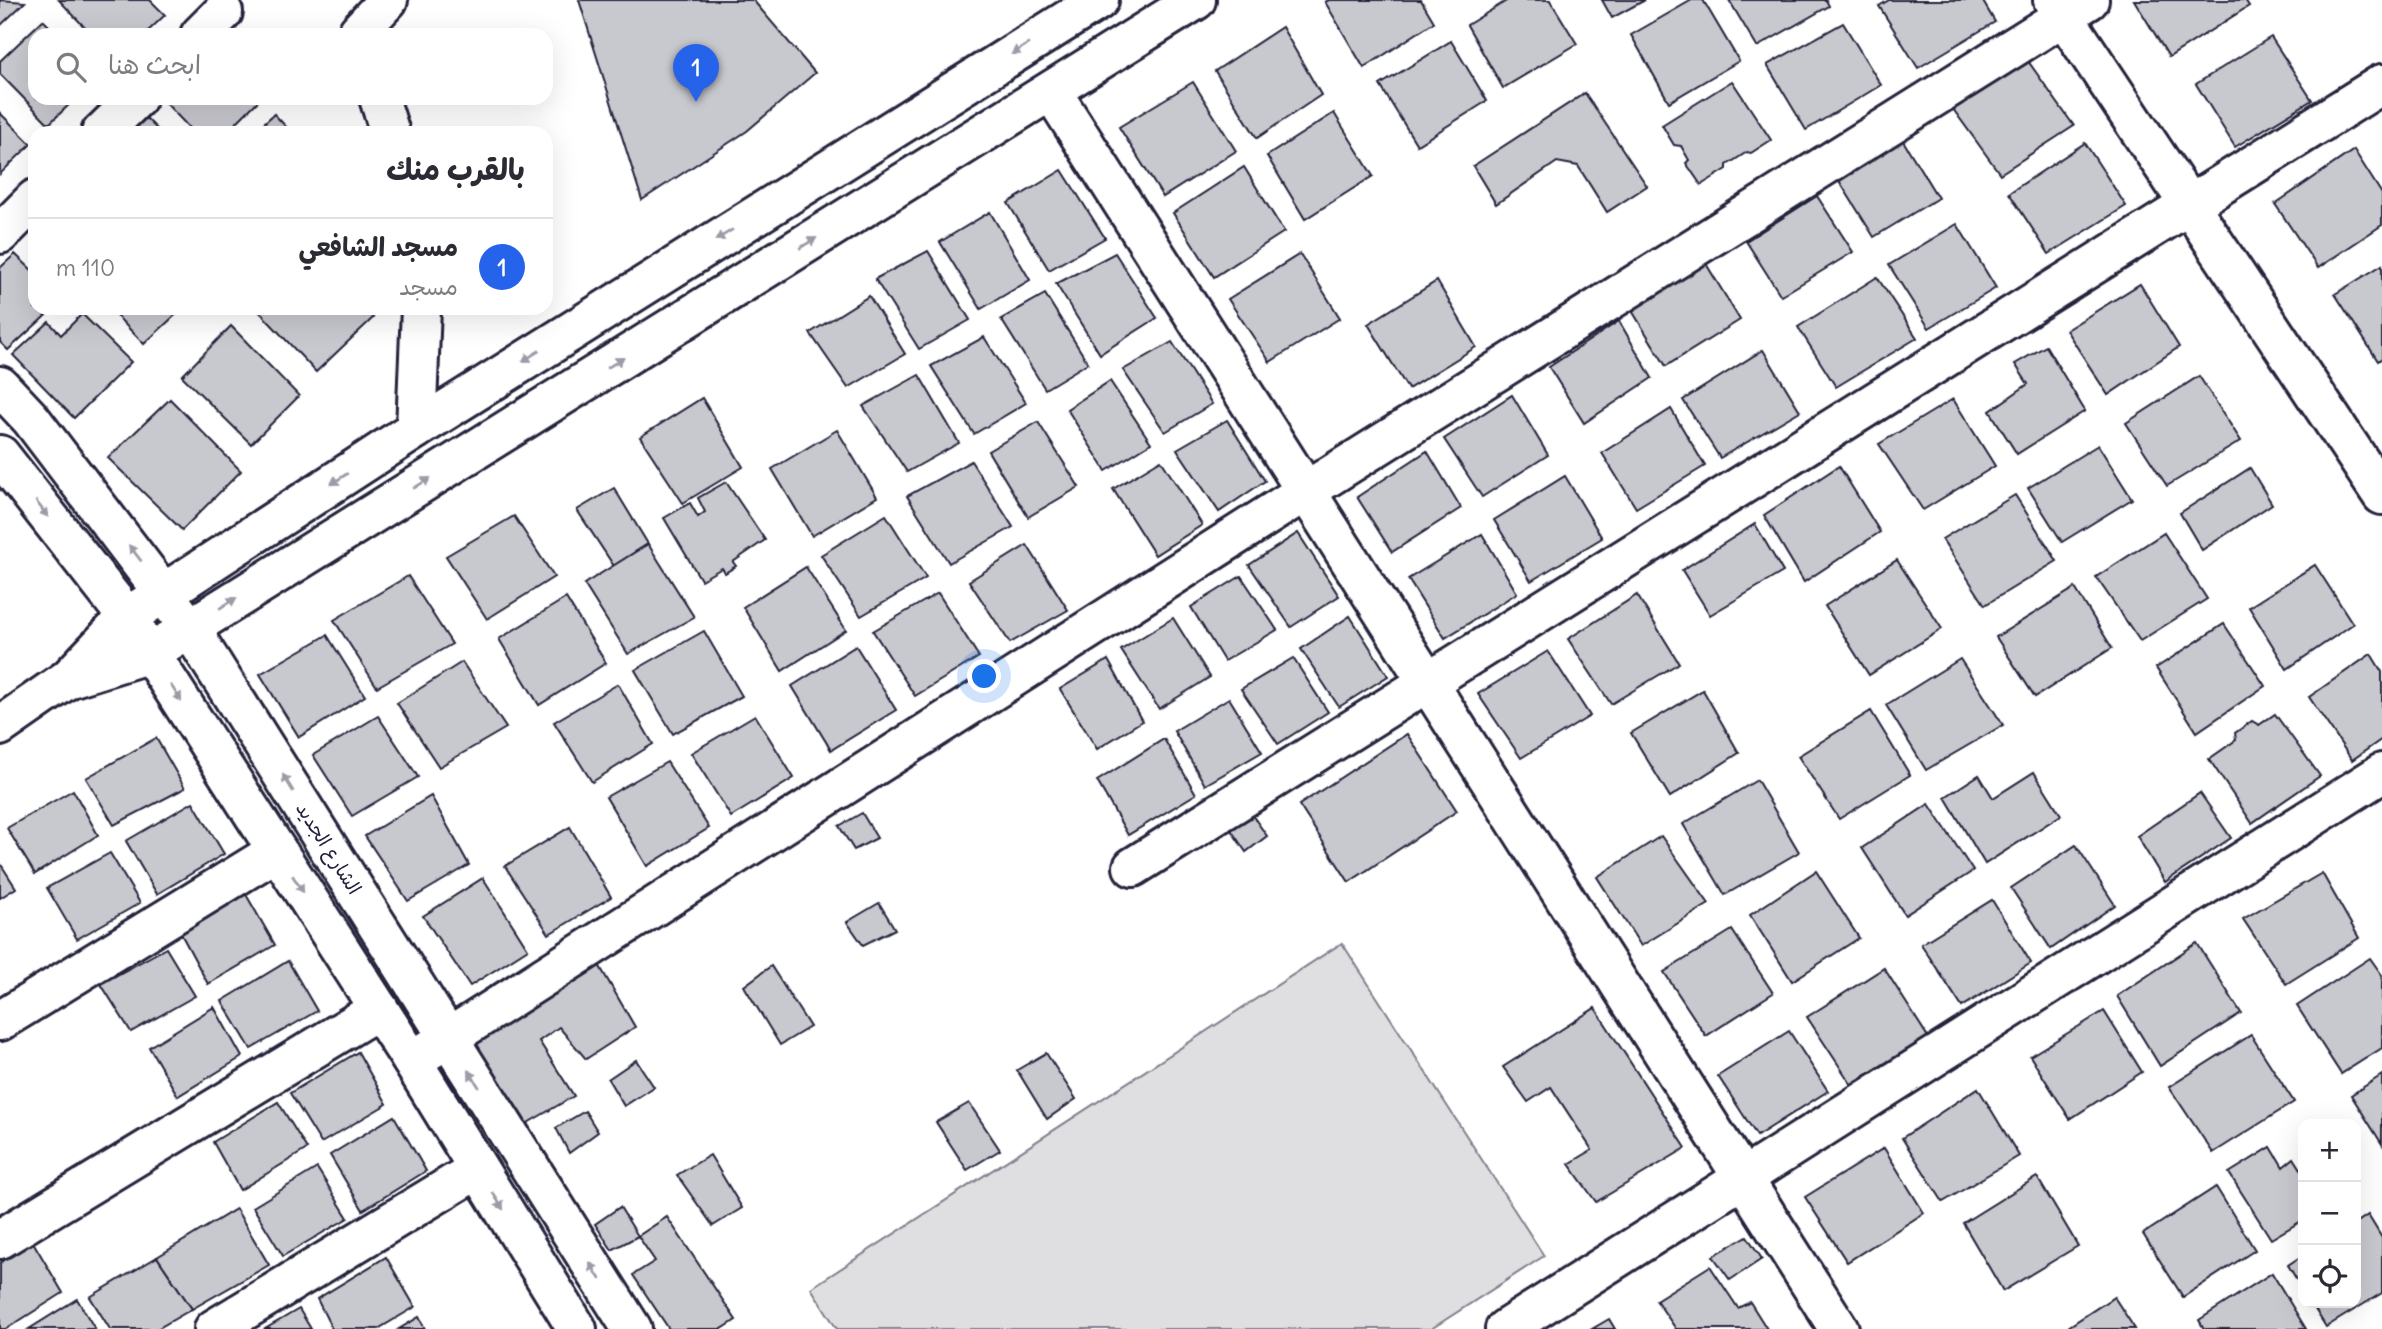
<!DOCTYPE html>
<html lang="ar">
<head>
<meta charset="utf-8">
<style>
	body { margin:0; font-family:Delius,"Playpen Sans Arabic",sans-serif; background:#f7f7f7; color:#2b2b33; direction:rtl }
	.controls { position:absolute; right:21px; bottom:21px; display:grid; overflow:hidden; border-radius:14px; box-shadow:0 7px 28px #0002 }
	.controls button { width:63px; height:63px; display:grid; place-items:center; padding:0; border:0; border-bottom:2px solid #e1e1e2; background:#fff; color:#2b2b33; font:35px sans-serif }
	.you { position:absolute; left:985px; top:677px; width:24px; height:24px; margin:-18px; border:5px solid #fff; border-radius:50%; background:#1a73e8; box-shadow:0 0 0 10px #1a73e833 }
	.badge { display:grid; place-items:center; width:46px; height:46px; border-radius:50%; background:#2563eb; color:#fff; font-size:23px; font-weight:700 }
	.pin { position:absolute; translate:-50% -58px; filter:drop-shadow(0 2px 4px #0008) }
	.pin::after { content:''; position:absolute; top:37px; width:24px; height:21px; background:inherit; clip-path:polygon(0 0,100% 0,50% 100%) }
	.list { margin:0; padding:0; list-style:none }
	h2 { display:flex; justify-content:space-between; align-items:center; height:91px; margin:0; padding:0 28px; font-size:30px }
	h2 small { font-size:23px; font-weight:400; color:#7c7c81 }
	.list li { display:grid; grid-template-columns:46px 1fr auto; gap:21px; align-items:center; box-sizing:border-box; height:98px; padding:0 28px; border-top:2px solid #e1e1e2 }
	.list b { display:block; font-size:26px; white-space:nowrap }
	.list p { margin:0; font-size:23px; white-space:nowrap; color:#7c7c81 }
	.list em { font-size:23px; font-style:normal; color:#7c7c81 }
	.icon { flex:none; width:38px; height:38px; fill:none; stroke:currentColor; stroke-width:2; stroke-linecap:round; stroke-linejoin:round }
	.map { position:relative; flex:none; width:2382px; height:1329px; overflow:hidden; direction:ltr }
	.search { position:absolute; background:#fff; box-shadow:0 7px 28px #0002; left:28px; top:28px; width:525px; height:77px; display:flex; align-items:center; gap:18px; box-sizing:border-box; padding:0 24px; border-radius:21px; color:#7c7c81; font-size:26px }
	.panel { position:absolute; background:#fff; box-shadow:0 7px 28px #0002; left:28px; top:126px; width:525px; height:189px; border-radius:21px; direction:rtl }
	.map>svg:first-child { display:block }
</style>
</head>
<body>
<div class="map">
<svg width="2382" height="1329" viewBox="0 0 2382 1329">
	<rect width="100%" height="100%" fill="#fff"/>
	<filter id="ink" filterUnits="userSpaceOnUse"><feTurbulence type="fractalNoise" baseFrequency=".0143" numOctaves="2"/><feDisplacementMap in="SourceGraphic" scale="14" xChannelSelector="R" yChannelSelector="G"/><feConvolveMatrix kernelMatrix="1 2 1 2 8 2 1 2 1" color-interpolation-filters="sRGB"/></filter>
	<g filter="url(#ink)">
		<polygon fill="#dfdfe2" stroke="#80808e" stroke-width="2" points="1342,943 1544,1256 1431,1329 837,1329 811,1288"/>
		<g fill="#c8c8cf" stroke="#22223b" stroke-width="2">
			<polygon points="0,0 25,2 0,26"/>
			<polygon points="59,0 150,0 165,15 144,35 92,35"/>
			<polygon points="579,0 753,0 815,73 747,131 642,200"/>
			<polygon points="1329,0 1421,0 1434,22 1364,68 1325,2"/>
			<polygon points="1508,0 1550,0 1577,44 1503,88 1467,25"/>
			<polygon points="1602,0 1645,0 1612,18"/>
			<polygon points="1692,0 1703,0 1739,61 1669,102 1631,35"/>
			<polygon points="1729,0 1826,0 1829,6 1757,47"/>
			<polygon points="1889,0 1982,0 1995,22 1918,68 1879,6"/>
			<polygon points="2134,0 2245,0 2249,6 2169,57"/>
			<polygon points="43,20 58,35 35,35 35,98 76,98 49,124 0,74 0,61"/>
			<polygon points="1843,23 1881,85 1806,130 1767,65"/>
			<polygon points="1282,27 1321,95 1257,138 1215,71"/>
			<polygon points="2271,37 2312,100 2235,147 2196,84"/>
			<polygon points="1451,41 1487,101 1417,145 1380,85"/>
			<polygon points="2028,61 2074,126 2000,174 1953,109"/>
			<polygon points="1732,81 1771,140 1751,153 1747,152 1727,165 1727,169 1701,185 1686,163 1689,160 1681,146 1674,145 1662,125"/>
			<polygon points="1193,82 1236,151 1163,197 1119,127"/>
			<polygon points="1585,93 1647,186 1607,212 1578,166 1557,162 1496,204 1473,166"/>
			<polygon points="161,98 255,98 258,101 226,133 194,133"/>
			<polygon points="0,113 31,144 0,174"/>
			<polygon points="1334,113 1373,176 1305,219 1267,156"/>
			<polygon points="274,114 292,133 253,133"/>
			<polygon points="144,116 161,133 127,133"/>
			<polygon points="1902,139 1938,198 1874,237 1838,179"/>
			<polygon points="2085,143 2126,206 2049,254 2009,193"/>
			<polygon points="2354,150 2382,194 2382,225 2318,268 2275,204"/>
			<polygon points="1244,167 1284,232 1214,277 1173,213"/>
			<polygon points="1062,170 1105,238 1049,270 1008,203"/>
			<polygon points="1817,196 1853,252 1781,296 1746,241"/>
			<polygon points="990,212 1030,280 981,309 940,242"/>
			<polygon points="1957,224 1996,288 1929,328 1889,265"/>
			<polygon points="928,251 970,320 919,349 875,279"/>
			<polygon points="1115,253 1157,318 1100,354 1056,284"/>
			<polygon points="15,254 35,273 35,308 54,308 8,350 0,342 0,268"/>
			<polygon points="1300,254 1340,318 1270,362 1228,299"/>
			<polygon points="1705,262 1740,320 1666,366 1631,309"/>
			<polygon points="2382,265 2382,358 2378,361 2335,294"/>
			<polygon points="1877,277 1917,338 1836,387 1798,327"/>
			<polygon points="1437,281 1476,347 1408,389 1368,324"/>
			<polygon points="2140,284 2179,347 2108,395 2066,330"/>
			<polygon points="1045,294 1088,363 1045,389 1001,319"/>
			<polygon points="869,296 905,354 848,388 810,333"/>
			<polygon points="109,308 183,308 144,344"/>
			<polygon points="256,308 364,308 373,318 316,372"/>
			<polygon points="82,314 131,362 74,418 13,355 49,322 61,335"/>
			<polygon points="1619,321 1652,378 1584,423 1549,367"/>
			<polygon points="231,326 299,396 251,444 182,376"/>
			<polygon points="984,337 1026,403 974,434 931,366"/>
			<polygon points="1172,342 1212,404 1165,432 1123,370"/>
			<polygon points="2046,346 2085,411 2017,454 1990,411 2028,384 2015,364"/>
			<polygon points="1763,350 1800,411 1720,458 1683,400"/>
			<polygon points="919,375 959,443 907,472 863,406"/>
			<polygon points="2199,376 2241,441 2167,486 2126,423"/>
			<polygon points="1110,381 1151,443 1106,471 1067,409"/>
			<polygon points="1512,395 1548,455 1482,497 1444,439"/>
			<polygon points="702,398 743,467 683,503 640,437"/>
			<polygon points="170,399 241,471 182,530 108,458"/>
			<polygon points="1953,399 1995,466 1923,510 1879,444"/>
			<polygon points="1671,409 1705,466 1636,508 1602,453"/>
			<polygon points="1227,420 1265,481 1219,512 1177,449"/>
			<polygon points="1038,422 1079,487 1028,517 988,451"/>
			<polygon points="837,430 877,497 812,536 772,469"/>
			<polygon points="2098,445 2132,499 2062,542 2028,488"/>
			<polygon points="1427,451 1461,508 1392,552 1357,497"/>
			<polygon points="1161,460 1202,525 1155,555 1113,489"/>
			<polygon points="971,461 1013,527 949,563 907,496"/>
			<polygon points="1839,466 1880,532 1804,582 1764,515"/>
			<polygon points="2250,468 2272,504 2202,550 2180,513"/>
			<polygon points="1565,476 1602,538 1531,581 1494,520"/>
			<polygon points="726,482 765,540 733,562 736,566 725,573 722,568 701,580 664,518 690,503 698,517 705,512 698,498"/>
			<polygon points="614,488 648,544 614,566 577,510"/>
			<polygon points="2015,495 2057,561 1985,605 1942,539"/>
			<polygon points="886,515 926,578 861,616 821,555"/>
			<polygon points="514,516 554,577 487,619 446,556"/>
			<polygon points="1755,524 1783,572 1710,615 1682,570"/>
			<polygon points="1298,533 1339,596 1291,627 1249,565"/>
			<polygon points="2164,533 2207,599 2140,641 2096,577"/>
			<polygon points="1482,534 1517,593 1445,638 1408,579"/>
			<polygon points="648,544 694,617 628,654 584,584"/>
			<polygon points="1027,545 1068,610 1010,643 969,581"/>
			<polygon points="1897,560 1942,629 1869,675 1825,606"/>
			<polygon points="2315,565 2353,624 2287,669 2249,607"/>
			<polygon points="806,567 846,630 782,671 743,607"/>
			<polygon points="408,576 452,644 377,687 334,620"/>
			<polygon points="1241,576 1277,630 1224,661 1191,607"/>
			<polygon points="2075,588 2112,648 2035,697 1996,637"/>
			<polygon points="938,593 979,657 915,696 873,631"/>
			<polygon points="1637,595 1679,663 1611,704 1568,639"/>
			<polygon points="566,598 606,663 539,705 499,639"/>
			<polygon points="1350,616 1388,676 1339,707 1301,649"/>
			<polygon points="1173,618 1210,677 1159,709 1121,650"/>
			<polygon points="2224,624 2265,686 2197,732 2156,668"/>
			<polygon points="704,631 742,696 673,734 635,670"/>
			<polygon points="327,635 365,696 299,737 260,674"/>
			<polygon points="856,646 896,710 831,750 792,686"/>
			<polygon points="1548,651 1590,716 1521,758 1478,694"/>
			<polygon points="2371,654 2382,672 2382,739 2352,760 2309,697"/>
			<polygon points="1293,658 1328,712 1278,744 1241,689"/>
			<polygon points="1960,659 2003,725 1926,770 1886,705"/>
			<polygon points="1108,660 1142,721 1097,749 1060,689"/>
			<polygon points="462,662 506,728 439,767 397,703"/>
			<polygon points="618,684 653,744 592,782 554,722"/>
			<polygon points="1703,690 1739,753 1670,797 1631,733"/>
			<polygon points="1229,698 1262,752 1205,785 1174,731"/>
			<polygon points="1871,711 1910,775 1839,819 1798,756"/>
			<polygon points="2275,714 2320,776 2252,823 2209,759 2236,740 2235,733 2252,721 2259,725"/>
			<polygon points="755,715 794,778 731,817 691,753"/>
			<polygon points="378,716 418,777 352,816 313,755"/>
			<polygon points="1407,734 1457,811 1349,882 1299,805"/>
			<polygon points="156,738 185,788 114,825 86,778"/>
			<polygon points="1164,739 1196,794 1128,835 1097,781"/>
			<polygon points="667,762 709,828 647,866 606,797"/>
			<polygon points="2034,772 2061,815 1985,864 1945,797 1979,775 1993,798"/>
			<polygon points="1757,780 1799,852 1725,895 1683,824"/>
			<polygon points="73,790 98,835 35,874 7,828"/>
			<polygon points="2200,793 2231,838 2165,882 2137,836"/>
			<polygon points="431,796 469,865 408,901 365,836"/>
			<polygon points="193,802 224,854 157,894 126,841"/>
			<polygon points="1929,804 1973,871 1905,915 1862,848"/>
			<polygon points="1250,812 1267,836 1246,852 1229,827"/>
			<polygon points="862,813 877,838 854,850 839,826"/>
			<polygon points="570,827 611,897 549,934 505,866"/>
			<polygon points="1661,836 1709,904 1641,946 1597,877"/>
			<polygon points="2076,845 2115,905 2051,949 2011,888"/>
			<polygon points="110,853 140,903 77,939 47,888"/>
			<polygon points="0,863 16,888 0,898"/>
			<polygon points="1816,871 1859,938 1792,981 1750,915"/>
			<polygon points="2322,873 2359,938 2286,984 2243,919"/>
			<polygon points="483,878 528,949 470,986 423,916"/>
			<polygon points="244,891 275,945 208,984 179,930"/>
			<polygon points="1992,900 2031,963 1962,1007 1921,944"/>
			<polygon points="879,903 895,929 863,945 847,922"/>
			<polygon points="1732,930 1773,993 1706,1036 1664,972"/>
			<polygon points="2197,943 2241,1013 2160,1066 2117,996"/>
			<polygon points="166,948 195,996 131,1032 101,984"/>
			<polygon points="2370,958 2382,975 2382,1048 2341,1074 2297,1006"/>
			<polygon points="288,961 317,1011 251,1049 222,1001"/>
			<polygon points="599,965 635,1027 586,1059 559,1027 539,1041 574,1096 519,1128 467,1045"/>
			<polygon points="771,966 810,1027 780,1045 744,986"/>
			<polygon points="1884,968 1928,1037 1851,1084 1807,1017"/>
			<polygon points="214,1007 242,1057 178,1096 149,1047"/>
			<polygon points="1595,1008 1686,1148 1596,1202 1569,1164 1592,1150 1551,1087 1528,1102 1503,1067"/>
			<polygon points="2104,1011 2142,1072 2070,1119 2030,1056"/>
			<polygon points="1789,1031 1828,1091 1757,1136 1718,1076"/>
			<polygon points="2251,1035 2294,1102 2213,1153 2169,1087"/>
			<polygon points="358,1052 387,1104 321,1143 290,1093"/>
			<polygon points="1046,1053 1076,1099 1047,1119 1017,1070"/>
			<polygon points="636,1060 654,1087 624,1106 608,1079"/>
			<polygon points="2382,1075 2382,1144 2351,1095"/>
			<polygon points="1978,1088 2019,1156 1943,1202 1902,1138"/>
			<polygon points="278,1102 307,1149 240,1190 213,1142"/>
			<polygon points="969,1103 1000,1150 967,1170 936,1122"/>
			<polygon points="585,1111 598,1132 569,1153 556,1128"/>
			<polygon points="394,1116 426,1171 363,1210 330,1155"/>
			<polygon points="2271,1147 2283,1167 2294,1158 2303,1172 2303,1220 2271,1239 2229,1173"/>
			<polygon points="1884,1148 1924,1213 1847,1262 1805,1197"/>
			<polygon points="710,1155 742,1208 713,1226 677,1175"/>
			<polygon points="317,1168 348,1218 283,1256 253,1207"/>
			<polygon points="2037,1177 2078,1246 2003,1291 1963,1223"/>
			<polygon points="2216,1187 2255,1250 2183,1297 2143,1234"/>
			<polygon points="620,1207 638,1236 612,1250 595,1224"/>
			<polygon points="236,1209 269,1265 192,1309 157,1257"/>
			<polygon points="2368,1215 2382,1238 2382,1293 2326,1327 2311,1303 2356,1303 2356,1223"/>
			<polygon points="667,1217 736,1320 722,1329 669,1329 633,1275 655,1261 638,1236"/>
			<polygon points="1747,1236 1762,1259 1730,1280 1713,1256"/>
			<polygon points="33,1242 63,1293 6,1329 0,1329 0,1263"/>
			<polygon points="2303,1255 2303,1290 2288,1265"/>
			<polygon points="157,1257 192,1309 157,1329 110,1329 90,1297"/>
			<polygon points="386,1257 415,1307 378,1329 332,1329 317,1299"/>
			<polygon points="1710,1266 1738,1308 1750,1302 1767,1329 1676,1329 1656,1300"/>
			<polygon points="2272,1273 2306,1329 2204,1329 2199,1320"/>
			<polygon points="2114,1297 2135,1329 2065,1329"/>
			<polygon points="77,1299 95,1329 29,1329"/>
			<polygon points="299,1309 311,1329 265,1329"/>
			<polygon points="419,1317 425,1329 399,1329"/>
			<polygon points="1609,1319 1615,1329 1592,1329"/>
		</g>
		<g fill="none" stroke-linecap="round" stroke-linejoin="round">
			<g stroke="#22223b" stroke-width="44">
				<g id="minor">
					<polyline points="2053,0 2382,495"/>
					<polyline points="200,35 223,12"/>
					<polyline points="360,35 359,31 388,0"/>
					<polyline points="1052,92 1839,1329"/>
					<polyline points="379,98 390,133"/>
					<polyline points="101,133 137,98"/>
					<polyline points="0,234 35,199"/>
					<polyline points="0,386 31,419 189,627 632,1329"/>
					<polyline points="416,429 421,308"/>
					<polyline points="0,455 127,617 412,1061 577,1329"/>
					<polyline points="73,677 150,653 1196,0"/>
					<polyline points="0,726 69,678 127,617 416,429 1099,0"/>
					<polyline points="1133,867 2382,84"/>
					<polyline points="0,1021 277,851"/>
					<polyline points="412,1061 1306,491 2089,0"/>
					<polyline points="0,1239 379,1009"/>
					<polyline points="214,1329 478,1169"/>
					<polyline points="1505,1329 2382,773"/>
				</g>
			</g>
			<use href="#minor" stroke="#fff" stroke-width="38"/>
		</g>
		<defs><path id="oneway-solid" d="M-6-.8H1V-3.2L6.5 0L1 3.2V.8H-6Z" transform="scale(1.75)"/></defs>
		<g fill="#9c9ca7">
			<use href="#oneway-solid" transform="translate(1020 49) rotate(148)"/>
			<use href="#oneway-solid" transform="translate(724 235) rotate(148)"/>
			<use href="#oneway-solid" transform="translate(808 243) rotate(-32)"/>
			<use href="#oneway-solid" transform="translate(531 356) rotate(148)"/>
			<use href="#oneway-solid" transform="translate(615 363) rotate(-32)"/>
			<use href="#oneway-solid" transform="translate(339 479) rotate(147)"/>
			<use href="#oneway-solid" transform="translate(422 483) rotate(-32)"/>
			<use href="#oneway-solid" transform="translate(42 509) rotate(52)"/>
			<use href="#oneway-solid" transform="translate(135 553) rotate(-128)"/>
			<use href="#oneway-solid" transform="translate(228 603) rotate(-32)"/>
			<use href="#oneway-solid" transform="translate(176 693) rotate(57)"/>
			<use href="#oneway-solid" transform="translate(288 783) rotate(-122)"/>
			<use href="#oneway-solid" transform="translate(298 884) rotate(57)"/>
			<use href="#oneway-solid" transform="translate(474 1079) rotate(-122)"/>
			<use href="#oneway-solid" transform="translate(498 1201) rotate(58)"/>
			<use href="#oneway-solid" transform="translate(595 1271) rotate(-122)"/>
		</g>
	</g>
	<g text-anchor="middle" stroke-width="7" stroke-linejoin="round" paint-order="stroke">
		<g font-size="19" fill="#22223b" stroke="#fff">
			<text transform="translate(329 848) rotate(58)" y="7">الشارع الجديد</text>
		</g>
	</g>
</svg>
<div class="controls">
<button>+</button>
<button>−</button>
<button><svg class="icon" aria-label="locate" viewBox="0 0 24 24"><circle cx="12" cy="12" r="6"/><path d="M12 2v4M12 18v4M2 12h4M18 12h4"/></svg></button>
</div>
<div class="you"></div>
<div class="pin badge" style="left:696px;top:102px">1</div>
<div class="search"><svg class="icon" aria-label="search" viewBox="0 0 24 24"><circle cx="10" cy="10" r="6"/><path d="M15 15l6 6"/></svg>ابحث هنا</div>
<section class="panel">
<h2>بالقرب منك<small></small></h2>
<ul class="list">
<li><span class="badge">1</span><div><b>مسجد الشافعي</b><p>مسجد</p></div><em>110 m</em></li>
</ul>
</section>
</div>
</body>
</html>
